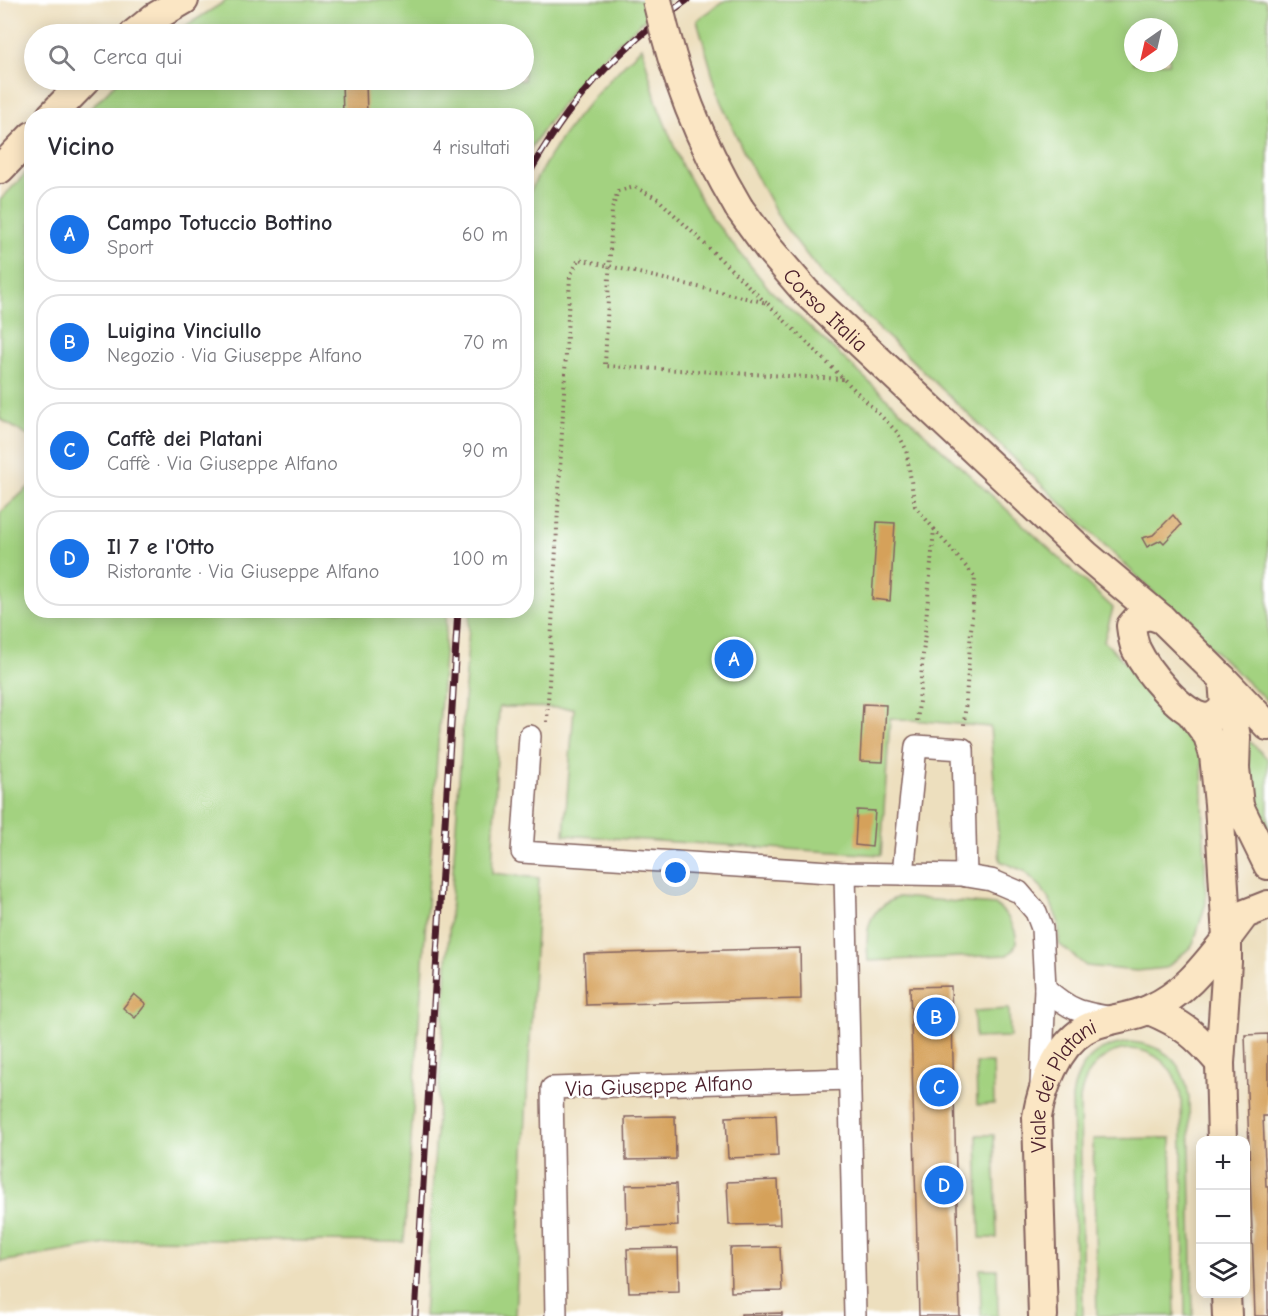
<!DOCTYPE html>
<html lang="it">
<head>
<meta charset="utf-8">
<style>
	body { margin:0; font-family:"Comic Neue",sans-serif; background:#f7f7f7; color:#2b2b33 }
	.controls { position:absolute; right:18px; bottom:18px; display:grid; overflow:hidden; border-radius:12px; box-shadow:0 3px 15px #0003 }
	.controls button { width:54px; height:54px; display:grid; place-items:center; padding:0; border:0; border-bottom:2px solid #e1e1e2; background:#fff; color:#2b2b33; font:30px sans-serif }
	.compass { position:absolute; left:1124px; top:18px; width:54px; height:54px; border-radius:50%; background:#fff; box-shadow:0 3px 15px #0003; rotate:214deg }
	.you { position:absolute; left:676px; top:873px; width:21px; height:21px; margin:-15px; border:4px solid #fff; border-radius:50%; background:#1a73e8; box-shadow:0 0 0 9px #1a73e833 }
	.badge { display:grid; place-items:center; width:39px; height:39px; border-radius:50%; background:#1a73e8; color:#fff; font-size:20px; font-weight:700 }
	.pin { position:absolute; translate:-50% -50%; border:3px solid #fff; box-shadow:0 2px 6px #0006 }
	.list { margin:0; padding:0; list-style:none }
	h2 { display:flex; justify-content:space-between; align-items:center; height:78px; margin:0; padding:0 24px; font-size:26px }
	h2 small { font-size:20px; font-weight:400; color:#7c7c81 }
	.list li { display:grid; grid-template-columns:39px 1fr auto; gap:18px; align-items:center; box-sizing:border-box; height:96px; margin:0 12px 12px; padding:0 12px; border:2px solid #e1e1e2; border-radius:24px }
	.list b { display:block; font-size:22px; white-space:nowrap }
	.list p { margin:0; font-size:20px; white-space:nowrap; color:#7c7c81 }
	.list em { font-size:20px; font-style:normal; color:#7c7c81 }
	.icon { flex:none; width:33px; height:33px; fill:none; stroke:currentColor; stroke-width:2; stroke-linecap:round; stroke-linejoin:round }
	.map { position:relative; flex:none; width:1268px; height:1316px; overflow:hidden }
	.search { position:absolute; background:#fff; box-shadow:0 3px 15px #0003; left:24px; top:24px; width:510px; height:66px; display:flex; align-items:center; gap:15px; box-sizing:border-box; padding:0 21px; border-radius:33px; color:#7c7c81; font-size:22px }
	.panel { position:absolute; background:#fff; box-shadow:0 3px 15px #0003; left:24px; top:108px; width:510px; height:510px; border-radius:24px }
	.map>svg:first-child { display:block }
</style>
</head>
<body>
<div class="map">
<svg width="1268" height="1316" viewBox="0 0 1268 1316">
	<rect width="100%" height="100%" fill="#fff"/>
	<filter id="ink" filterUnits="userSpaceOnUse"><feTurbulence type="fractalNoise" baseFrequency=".0167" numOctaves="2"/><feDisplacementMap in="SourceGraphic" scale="12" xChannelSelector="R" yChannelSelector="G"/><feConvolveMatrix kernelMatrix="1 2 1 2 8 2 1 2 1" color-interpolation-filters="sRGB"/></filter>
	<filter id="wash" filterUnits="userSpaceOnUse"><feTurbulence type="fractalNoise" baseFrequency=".008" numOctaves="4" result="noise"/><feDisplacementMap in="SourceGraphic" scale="24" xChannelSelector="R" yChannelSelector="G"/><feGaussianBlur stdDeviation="1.35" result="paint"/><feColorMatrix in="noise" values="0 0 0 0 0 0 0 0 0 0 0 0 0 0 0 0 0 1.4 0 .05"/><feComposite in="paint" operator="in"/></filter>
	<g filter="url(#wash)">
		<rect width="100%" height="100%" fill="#eddfbe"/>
		<g fill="#a3d280" stroke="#767856" stroke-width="1.5" fill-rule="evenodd">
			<path d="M227,0H669C609,46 567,91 527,154L526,116H83L119,80H524V34H173Z"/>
			<path d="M726,0H1265L1268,10V702L820,272L782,223L746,157L720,100L697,20ZM1133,27H1169V63H1133Z"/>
			<path d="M642,47L657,104L682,166L711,217L770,290L1113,608L1104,641L1176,714L1194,736L1202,759L1206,903L1193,945L1166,968L1137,971L1086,966L1059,944V924L1051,903L1041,887L1024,871L1000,861L990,727L890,718L881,855L564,835L574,708L499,707L492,873L539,878L515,1316H424L470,611L526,610L527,198C555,137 594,94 642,47Z"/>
			<polygon points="31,168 31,438 0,419 0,200"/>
			<polygon points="31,485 32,610 447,611 404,1242 135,1239 0,1262 0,513"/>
			<polygon points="1246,738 1268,759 1268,843 1250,810"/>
			<path d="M898,897L995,905C1006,911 1022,934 1014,948C1013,951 1009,953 1007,955L868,961C866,930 865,911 898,897Z"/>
			<polygon points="1009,1009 1010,1037 975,1038 974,1011"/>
			<path d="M1130,1042C1166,1045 1184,1063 1189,1098L1193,1316H1185L1181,1099C1171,1033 1091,1032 1080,1099L1083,1316H1076L1072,1098C1077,1063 1095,1046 1130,1042Z"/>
			<polygon points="976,1063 993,1063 994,1104 977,1105"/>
			<polygon points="977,1135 994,1135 997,1238 980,1238"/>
			<polygon points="1171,1138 1175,1316 1097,1316 1093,1139"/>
			<polygon points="980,1269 997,1269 998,1316 981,1316"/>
		</g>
		<g id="blocks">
			<g fill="#d5a15a">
				<polygon points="342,80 366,80 367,116 343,116"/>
				<polygon points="1173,515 1181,525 1164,543 1161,540 1147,547 1142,538 1153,535"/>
				<polygon points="877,522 895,523 890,601 872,599"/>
				<polygon points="863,704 886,705 883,762 860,761"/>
				<polygon points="857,810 875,811 872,847 855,845"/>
				<polygon points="800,948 801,999 586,1005 584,954"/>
				<polygon points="951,986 960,1316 919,1316 910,987"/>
				<polygon points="134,994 146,1004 135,1018 123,1008"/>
				<polygon points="1268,1034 1268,1116 1263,1116 1266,1186 1268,1186 1268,1316 1255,1316 1245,1035"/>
				<polygon points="776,1115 778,1156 728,1158 726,1117"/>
				<polygon points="675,1116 676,1159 626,1160 625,1117"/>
				<polygon points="778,1180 780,1224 729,1225 727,1182"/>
				<polygon points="676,1184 678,1226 627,1228 626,1185"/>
				<polygon points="780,1247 782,1291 731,1292 730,1248"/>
				<polygon points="678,1248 679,1291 629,1292 627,1249"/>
				<polygon points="782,1313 782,1316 741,1316 741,1314"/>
			</g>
		</g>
	</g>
	<g filter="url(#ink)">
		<use href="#blocks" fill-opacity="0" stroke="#83625e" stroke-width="1.5"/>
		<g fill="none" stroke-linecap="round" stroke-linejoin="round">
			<g stroke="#83625e" stroke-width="24">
				<g id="street">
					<polyline points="530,736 522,852 845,873 961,875 991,880 1019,892 1036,912 1042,928 1045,988 1041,1086"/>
					<polyline points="845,873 855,1316"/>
					<polyline points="903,874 916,746 963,749 966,876"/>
					<path d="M1045,988C1070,1011 1082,1013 1114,1018"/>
					<polyline points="556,1316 552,1088 850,1079"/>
				</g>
			</g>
			<g stroke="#83625e" stroke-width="32">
				<g id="secondary">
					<polyline points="134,34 155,17 184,0"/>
					<polyline points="51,116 86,80"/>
					<polyline points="0,169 32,136"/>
					<path id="s1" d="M739,208L769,249L806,292L1086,555L1162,619"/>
					<path d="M1150,615L1162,619L1223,679L1225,706C1220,712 1215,718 1206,718C1182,716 1146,670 1136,649C1133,642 1132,634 1131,626L1138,618Z"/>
					<polyline points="1223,679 1268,726"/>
					<polyline points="1225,706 1233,721 1236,737 1235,768 1239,806 1268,865"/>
					<path d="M1149,1010C1183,1024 1196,1035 1220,1063"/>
					<polyline points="1222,1140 1220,1063 1227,962 1227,938 1245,914 1268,905"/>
					<polyline points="1226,1294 1227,1316"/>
					<path id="s2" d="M1043,1316L1037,1117C1042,1087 1057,1047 1084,1030C1103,1018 1130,1019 1150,1009C1184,994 1204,967 1227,938L1219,804L1214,755L1208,736L1191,713"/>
				</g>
			</g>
			<g stroke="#83625e" stroke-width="4" stroke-dasharray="1.5 4.5" stroke-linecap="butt">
				<polyline points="766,303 658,199 635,187 618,191 612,209 605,366 843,379"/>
				<polyline points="934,529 975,577 964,725"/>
				<polyline points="547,722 570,276 579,259 767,303 897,432 906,449 915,506 934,529 917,724"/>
			</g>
			<use href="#street" stroke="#fff" stroke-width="21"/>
			<use href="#secondary" stroke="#fbe6c4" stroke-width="28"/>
			<g stroke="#4a1f2b" stroke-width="7">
				<g id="rail">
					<path d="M526,179C567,103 616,49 687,0"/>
					<polyline points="415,1316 458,610"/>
				</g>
			</g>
			<use href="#rail" stroke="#fff" stroke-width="4.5" stroke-dasharray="14" stroke-linecap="butt"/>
			<g stroke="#83625e" stroke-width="32" stroke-linecap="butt">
				<path id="secondary-bridge" d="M657,0C675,78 698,139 739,208"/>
			</g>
			<use href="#secondary-bridge" stroke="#fbe6c4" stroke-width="28"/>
		</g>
	</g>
	<g text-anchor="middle" stroke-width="5" stroke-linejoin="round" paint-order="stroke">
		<g font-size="22" fill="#4a1f2b" stroke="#fff">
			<text dy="8" stroke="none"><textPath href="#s1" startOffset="134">Corso Italia</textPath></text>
			<text transform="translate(659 1085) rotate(-2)" y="8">Via Giuseppe Alfano</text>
			<text dy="8" stroke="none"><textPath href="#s2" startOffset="238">Viale dei Platani</textPath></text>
		</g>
	</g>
</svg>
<div class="controls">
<button>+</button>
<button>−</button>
<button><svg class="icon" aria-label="layers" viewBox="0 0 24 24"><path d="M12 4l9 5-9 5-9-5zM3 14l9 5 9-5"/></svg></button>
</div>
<svg class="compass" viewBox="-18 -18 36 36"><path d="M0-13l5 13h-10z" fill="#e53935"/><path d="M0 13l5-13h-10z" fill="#7c7c81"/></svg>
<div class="you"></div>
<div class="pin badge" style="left:734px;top:659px">A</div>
<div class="pin badge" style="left:936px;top:1017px">B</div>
<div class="pin badge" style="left:939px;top:1087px">C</div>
<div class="pin badge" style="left:944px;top:1185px">D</div>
<div class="search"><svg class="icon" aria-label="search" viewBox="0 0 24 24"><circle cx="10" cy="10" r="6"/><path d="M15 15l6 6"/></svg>Cerca qui</div>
<section class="panel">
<h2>Vicino<small>4 risultati</small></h2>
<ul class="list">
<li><span class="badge">A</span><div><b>Campo Totuccio Bottino</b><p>Sport</p></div><em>60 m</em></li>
<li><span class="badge">B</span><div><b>Luigina Vinciullo</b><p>Negozio · Via Giuseppe Alfano</p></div><em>70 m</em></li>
<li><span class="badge">C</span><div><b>Caffè dei Platani</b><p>Caffè · Via Giuseppe Alfano</p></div><em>90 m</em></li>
<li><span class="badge">D</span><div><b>Il 7 e l'Otto</b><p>Ristorante · Via Giuseppe Alfano</p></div><em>100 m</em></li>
</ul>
</section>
</div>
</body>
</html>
